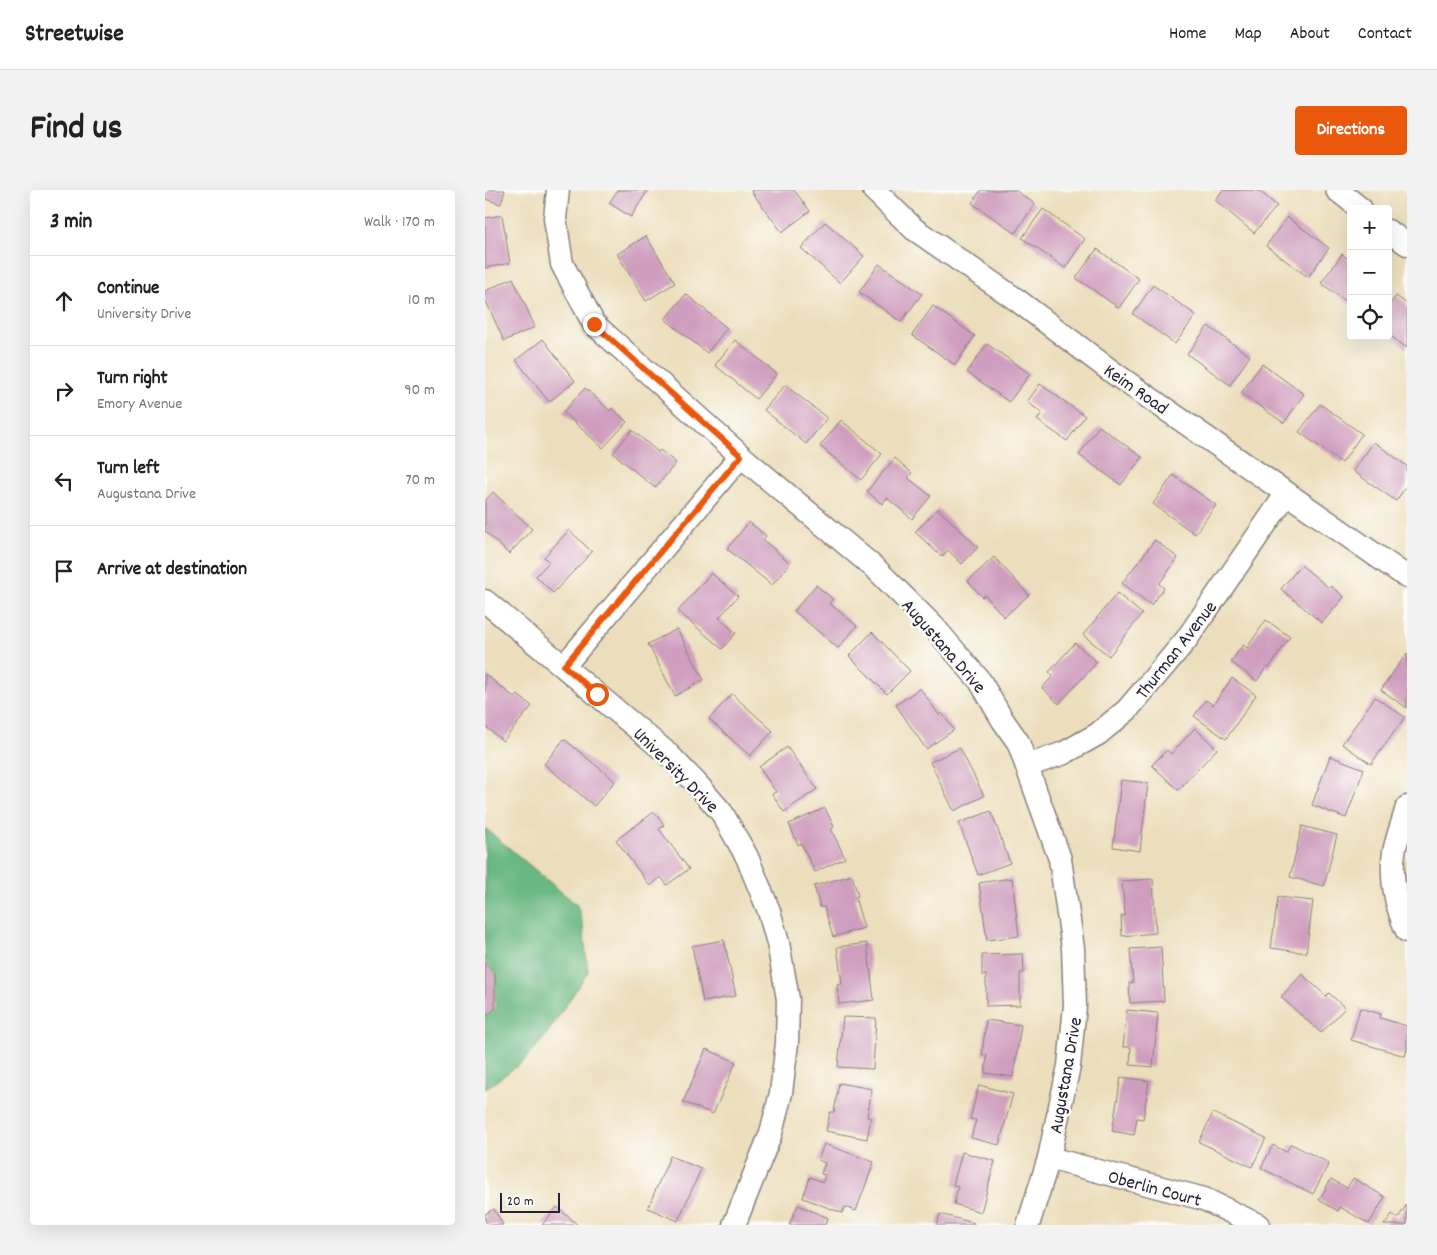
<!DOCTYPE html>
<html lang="en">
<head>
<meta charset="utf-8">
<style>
	body { margin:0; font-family:Dekko,sans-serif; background:#f2f2f2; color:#222 }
	.controls { position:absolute; right:15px; top:15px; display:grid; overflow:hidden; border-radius:5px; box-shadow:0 5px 20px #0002 }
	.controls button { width:45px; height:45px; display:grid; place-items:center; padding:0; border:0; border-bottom:1px solid #e0e0e0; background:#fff; color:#222; font:25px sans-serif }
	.scale { position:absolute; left:15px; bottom:12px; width:60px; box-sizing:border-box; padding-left:5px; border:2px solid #22223b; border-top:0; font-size:14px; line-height:18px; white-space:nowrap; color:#22223b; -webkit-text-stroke:4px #fdfcf7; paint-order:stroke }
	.stop { position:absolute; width:15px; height:15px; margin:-11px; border:4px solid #ea580c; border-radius:50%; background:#fff }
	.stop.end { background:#ea580c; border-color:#fff; box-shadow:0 1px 5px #0008 }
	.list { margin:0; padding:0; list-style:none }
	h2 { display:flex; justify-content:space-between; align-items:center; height:65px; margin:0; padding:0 20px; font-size:21px }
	h2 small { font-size:16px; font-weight:400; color:#767676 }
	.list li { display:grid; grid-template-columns:32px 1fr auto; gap:15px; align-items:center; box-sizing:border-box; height:90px; padding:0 20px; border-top:1px solid #e0e0e0 }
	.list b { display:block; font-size:19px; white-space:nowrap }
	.list p { margin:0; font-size:16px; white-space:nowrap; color:#767676 }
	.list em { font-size:16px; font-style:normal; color:#767676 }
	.icon { flex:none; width:28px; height:28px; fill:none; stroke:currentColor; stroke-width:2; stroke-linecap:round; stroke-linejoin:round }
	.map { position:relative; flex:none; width:922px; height:1035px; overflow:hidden; border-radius:5px }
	header { display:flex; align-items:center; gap:30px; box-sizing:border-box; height:70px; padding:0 25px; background:#fff; border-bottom:1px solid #e0e0e0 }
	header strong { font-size:24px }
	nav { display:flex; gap:28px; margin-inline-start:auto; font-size:18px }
	.intro { display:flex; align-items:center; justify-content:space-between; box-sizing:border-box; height:120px; padding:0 30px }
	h1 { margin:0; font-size:35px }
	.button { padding:12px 22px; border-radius:5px; background:#ea580c; color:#fff; font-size:18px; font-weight:700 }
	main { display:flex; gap:30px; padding:0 30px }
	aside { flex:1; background:#fff; border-radius:5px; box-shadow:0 5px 20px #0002 }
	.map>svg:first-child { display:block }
</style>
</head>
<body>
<header>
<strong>Streetwise</strong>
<nav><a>Home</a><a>Map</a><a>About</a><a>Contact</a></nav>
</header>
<div class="intro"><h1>Find us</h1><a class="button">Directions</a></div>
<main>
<aside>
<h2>3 min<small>Walk · 170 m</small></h2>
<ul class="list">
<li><svg class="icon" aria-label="ahead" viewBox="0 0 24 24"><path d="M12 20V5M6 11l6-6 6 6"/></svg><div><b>Continue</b><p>University Drive</p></div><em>10 m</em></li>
<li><svg class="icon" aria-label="right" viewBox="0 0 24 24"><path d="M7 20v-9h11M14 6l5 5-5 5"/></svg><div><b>Turn right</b><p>Emory Avenue</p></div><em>90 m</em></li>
<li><svg class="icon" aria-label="left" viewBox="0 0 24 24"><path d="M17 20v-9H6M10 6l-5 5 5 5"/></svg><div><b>Turn left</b><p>Augustana Drive</p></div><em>70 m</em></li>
<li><svg class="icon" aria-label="arrive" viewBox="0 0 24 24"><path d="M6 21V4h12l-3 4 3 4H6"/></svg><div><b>Arrive at destination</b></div></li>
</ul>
</aside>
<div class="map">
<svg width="922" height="1035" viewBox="0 0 922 1035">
	<rect width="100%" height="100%" fill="#fdfcf7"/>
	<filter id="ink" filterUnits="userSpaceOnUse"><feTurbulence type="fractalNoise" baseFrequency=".02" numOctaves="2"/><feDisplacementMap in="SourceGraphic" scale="10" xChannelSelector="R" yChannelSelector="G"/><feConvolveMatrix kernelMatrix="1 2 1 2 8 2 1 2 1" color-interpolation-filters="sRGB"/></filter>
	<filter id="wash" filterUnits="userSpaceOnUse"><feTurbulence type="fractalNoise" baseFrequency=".0096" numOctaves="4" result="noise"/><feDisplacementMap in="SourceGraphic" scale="20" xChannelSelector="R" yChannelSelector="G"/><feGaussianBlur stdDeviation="1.12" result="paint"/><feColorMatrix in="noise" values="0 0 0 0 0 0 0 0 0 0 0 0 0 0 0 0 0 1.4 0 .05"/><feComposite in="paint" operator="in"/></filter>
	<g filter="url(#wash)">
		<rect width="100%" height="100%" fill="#ecdebc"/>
		<polygon fill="#6ab882" stroke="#466d5e" points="0,638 92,715 98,735 103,782 61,845 39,871 0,899"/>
		<g id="blocks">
			<g fill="#cf9ebe">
				<polygon points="0,0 20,0 16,14 0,9"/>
				<polygon points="133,0 163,0 146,27 124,13"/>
				<polygon points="267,0 309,0 325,21 297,42 266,1"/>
				<polygon points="496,0 530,0 550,14 530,43 487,13"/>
				<polygon points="738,0 773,0 792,16 769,43 730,10"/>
				<polygon points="558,19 600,49 580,78 537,48"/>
				<polygon points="17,25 25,73 0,78 0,28"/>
				<polygon points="802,27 844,58 823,87 781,56"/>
				<polygon points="340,32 379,66 355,93 316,58"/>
				<polygon points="161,46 190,93 161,111 132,64"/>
				<polygon points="612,59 654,89 634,118 591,88"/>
				<polygon points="857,64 866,71 866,115 836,93"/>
				<polygon points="394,74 437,104 416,132 374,102"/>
				<polygon points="28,88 50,137 19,151 0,109 0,101"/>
				<polygon points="668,95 711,125 690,154 648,124"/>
				<polygon points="201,104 242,138 222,163 180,129"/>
				<polygon points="911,106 922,114 922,158 903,144 903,117"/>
				<polygon points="448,116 490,146 470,175 427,145"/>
				<polygon points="723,136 765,166 745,195 702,164"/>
				<polygon points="58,149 90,191 64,212 31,170"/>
				<polygon points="250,150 292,184 271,209 230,175"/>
				<polygon points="502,154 545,184 524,212 482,182"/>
				<polygon points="777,174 819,204 799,233 756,203"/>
				<polygon points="555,194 600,226 582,251 552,230 557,223 542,212"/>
				<polygon points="300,195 342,228 321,254 279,220"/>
				<polygon points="100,198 125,221 127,218 142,232 118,258 78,222"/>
				<polygon points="835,214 877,244 857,273 814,242"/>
				<polygon points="356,230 397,264 376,290 335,256"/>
				<polygon points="614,236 657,267 636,295 594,265"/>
				<polygon points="147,240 173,262 175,260 191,273 170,298 128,263"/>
				<polygon points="889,252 922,276 922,295 911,311 868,281"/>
				<polygon points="410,268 427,283 423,288 446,306 427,329 402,308 397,314 382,301"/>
				<polygon points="688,285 731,315 710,344 668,314"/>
				<polygon points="8,302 47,339 24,364 0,341 0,311"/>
				<polygon points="453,319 493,357 477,374 463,360 457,367 430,342"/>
				<polygon points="264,332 281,346 278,350 305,373 287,395 242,359"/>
				<polygon points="84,340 107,362 68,403 51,386 64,372 59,367"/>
				<polygon points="670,350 693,368 674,394 679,398 666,415 637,393"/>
				<polygon points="509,367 544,405 519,427 500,405 497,407 483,391"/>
				<polygon points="816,375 844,398 846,396 859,407 837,433 796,399"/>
				<polygon points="226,383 253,406 234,428 251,443 237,459 193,421"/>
				<polygon points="331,395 348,409 344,413 372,436 353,458 309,421"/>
				<polygon points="632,403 657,424 624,466 598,445"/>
				<polygon points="781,430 805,447 784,478 782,476 772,491 746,472 758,455 762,458"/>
				<polygon points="192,439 219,490 190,506 163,454"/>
				<polygon points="387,442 425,481 402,504 364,466"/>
				<polygon points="590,453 612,472 574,514 557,498 568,486 564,482"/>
				<polygon points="922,463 922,518 896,500"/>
				<polygon points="0,484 30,508 33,505 47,516 18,551 0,536"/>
				<polygon points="747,488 771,505 741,549 709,526 721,510 728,515"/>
				<polygon points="435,498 454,525 457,523 469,540 441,559 411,515"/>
				<polygon points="247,504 288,541 265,566 224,529"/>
				<polygon points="890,507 920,527 886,574 857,554"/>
				<polygon points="710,538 732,559 693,600 667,575 682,560 686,564"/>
				<polygon points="79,549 130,591 109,616 59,574"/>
				<polygon points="302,557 332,599 299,622 287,604 291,602 274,577"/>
				<polygon points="475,558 499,606 469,621 445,572"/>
				<polygon points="845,566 879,579 861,628 827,615"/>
				<polygon points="636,590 663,593 655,661 628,657"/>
				<polygon points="340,618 349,637 346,639 360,668 330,682 316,653 313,655 304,634"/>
				<polygon points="506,621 525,673 493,685 474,633"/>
				<polygon points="169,622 179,635 174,639 204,679 182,695 176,687 165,696 131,650"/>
				<polygon points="817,636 852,645 839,696 805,687"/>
				<polygon points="367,685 373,706 370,707 379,738 348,747 339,717 335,717 329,696"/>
				<polygon points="527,688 534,746 502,750 494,693"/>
				<polygon points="668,689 671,743 637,746 636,726 640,725 637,691"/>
				<polygon points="793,707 828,711 821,763 786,758"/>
				<polygon points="239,750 251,806 218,812 207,756"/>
				<polygon points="382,753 389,810 354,814 352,795 357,794 352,757"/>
				<polygon points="676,757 679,811 645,813 644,793 648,793 645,759"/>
				<polygon points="538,764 539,783 535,783 535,815 501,816 501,785 497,785 497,765"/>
				<polygon points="0,772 10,783 10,819 3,825 0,823"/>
				<polygon points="817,784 841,806 844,803 860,818 836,843 796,807"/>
				<polygon points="875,818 896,824 895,828 922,836 922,860 920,866 866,850"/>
				<polygon points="642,820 673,823 668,877 645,875 646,857 638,857"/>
				<polygon points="358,827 391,828 388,879 353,877"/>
				<polygon points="501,830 536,835 528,887 500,883 502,865 497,865"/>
				<polygon points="221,859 251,872 228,924 198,912"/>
				<polygon points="636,887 664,891 658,929 652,928 649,945 627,941"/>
				<polygon points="354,893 387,899 382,927 386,928 382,949 341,941 345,922 349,922"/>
				<polygon points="494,895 528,904 514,955 486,948 491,930 485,929"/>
				<polygon points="728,923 781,948 767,977 714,952"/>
				<polygon points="339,954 389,972 371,1021 360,1017 357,1023 318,1008 325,987 338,992 340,985 336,984 340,973 333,970"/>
				<polygon points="806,954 844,973 828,1004 776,978 788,955 801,962"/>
				<polygon points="477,962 510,971 496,1022 469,1014 473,997 468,995"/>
				<polygon points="185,966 216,979 193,1031 163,1018"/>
				<polygon points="868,988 900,1007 884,1034 855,1017 853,1021 834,1010 846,989 862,998"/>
				<polygon points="922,1014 922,1035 899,1035 907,1024 913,1028"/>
				<polygon points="313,1015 343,1028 340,1035 304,1035"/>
				<polygon points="72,1017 93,1035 57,1035"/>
				<polygon points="9,1019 18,1035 0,1035 0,1024"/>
				<polygon points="455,1024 489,1033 488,1035 452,1035"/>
			</g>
		</g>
	</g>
	<g filter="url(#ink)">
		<use href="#blocks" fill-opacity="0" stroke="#87807c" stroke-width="1"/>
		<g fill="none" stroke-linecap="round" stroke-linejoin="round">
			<g stroke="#87807c" stroke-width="25">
				<g id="street">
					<polyline points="73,0 70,28 77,74 109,134 256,266 391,379 449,437 495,491 517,529 533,552 575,669 588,758 590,816 584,876 572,930 564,968 543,1035"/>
					<polyline points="389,0 429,39 532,110 630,184 922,387"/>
					<polyline points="852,0 876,19"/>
					<polyline points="903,41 922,54"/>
					<polyline points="0,411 182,563 212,594 237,623 262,667 284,721 293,753 303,809 302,853 296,903 286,943 249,1035"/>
					<polyline points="79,476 256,266"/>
					<polyline points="542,576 579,563 613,544 642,520 701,450 802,303"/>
					<path d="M922,617C918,632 912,647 909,662C905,688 911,717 922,741"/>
					<polyline points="564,968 719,1009 773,1035"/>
				</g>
			</g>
			<use href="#street" stroke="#fff" stroke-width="22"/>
		</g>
	</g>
	<g fill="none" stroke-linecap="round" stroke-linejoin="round" filter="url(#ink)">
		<polyline stroke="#ea580c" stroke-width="6" points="109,134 256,266 79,476 112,504"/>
	</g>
	<g text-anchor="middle" stroke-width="5" stroke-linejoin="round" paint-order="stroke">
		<g font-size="19" fill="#22223b" stroke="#fdfcf7">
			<text transform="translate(652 198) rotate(35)" y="7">Keim Road</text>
			<text transform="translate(460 455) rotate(49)" y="7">Augustana Drive</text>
			<text transform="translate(690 459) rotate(-52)" y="7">Thurman Avenue</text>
			<text transform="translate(192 579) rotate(45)" y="7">University Drive</text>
			<text transform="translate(579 885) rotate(-80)" y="7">Augustana Drive</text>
			<text transform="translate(670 997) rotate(15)" y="7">Oberlin Court</text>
		</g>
	</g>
</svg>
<div class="controls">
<button>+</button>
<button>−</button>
<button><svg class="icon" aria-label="locate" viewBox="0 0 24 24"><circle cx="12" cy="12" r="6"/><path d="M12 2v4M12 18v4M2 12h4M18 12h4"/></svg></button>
</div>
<div class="scale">20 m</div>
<div class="stop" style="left:112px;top:504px"></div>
<div class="stop end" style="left:109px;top:134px"></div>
</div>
</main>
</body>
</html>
